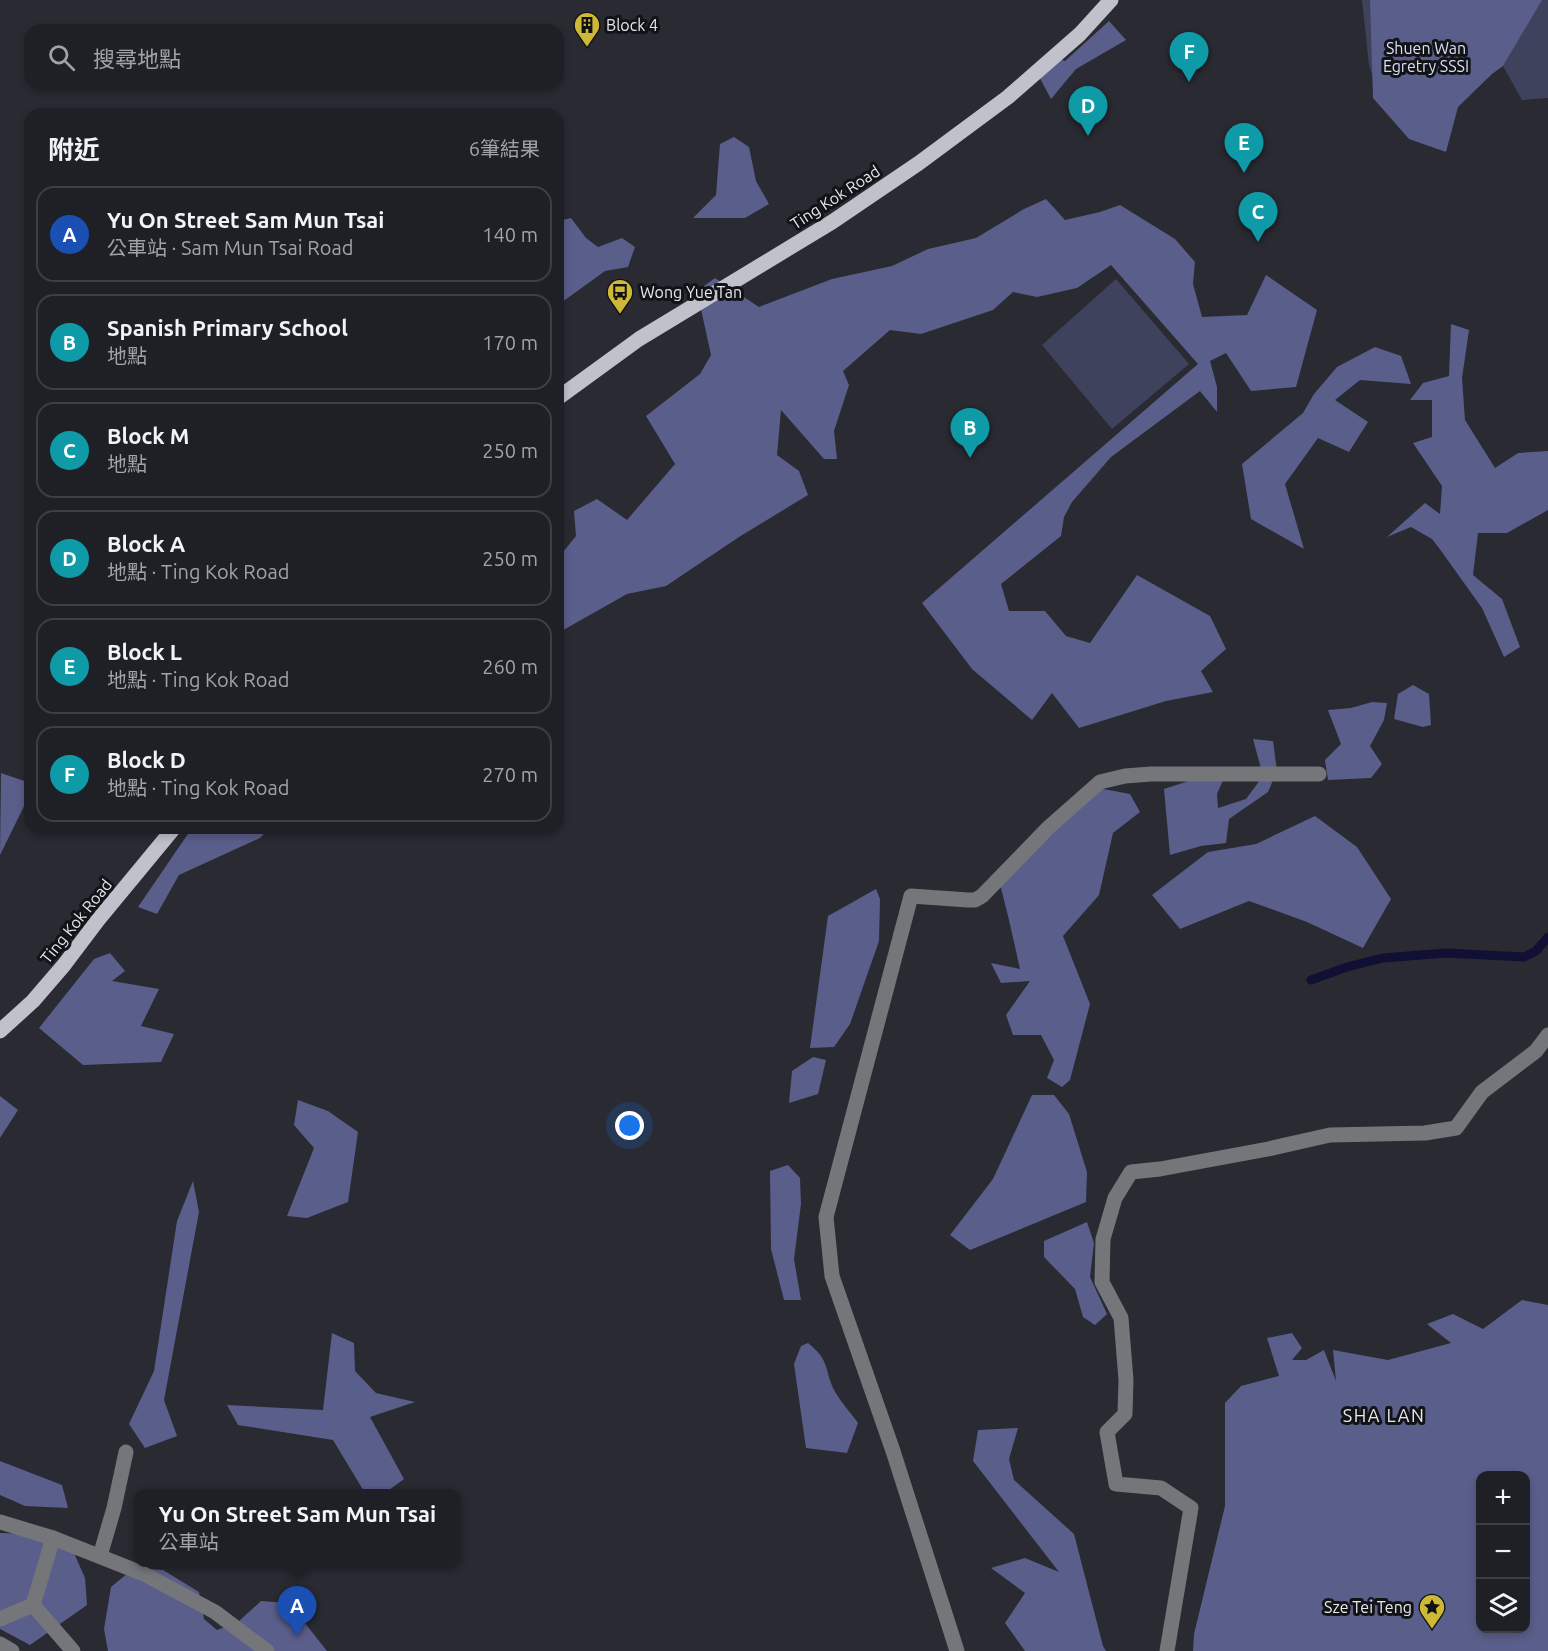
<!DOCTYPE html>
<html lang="zh-TW">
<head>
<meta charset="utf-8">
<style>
	body { margin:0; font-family:Ubuntu,"Noto Sans TC",sans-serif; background:#27282e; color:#f1f3f6 }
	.controls { position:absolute; right:18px; bottom:18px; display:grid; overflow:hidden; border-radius:12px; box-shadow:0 3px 9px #0003 }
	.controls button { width:54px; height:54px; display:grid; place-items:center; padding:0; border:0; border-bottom:2px solid #3c3e43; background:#1f2026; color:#f1f3f6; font:30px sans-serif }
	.you { position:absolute; left:630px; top:1126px; width:21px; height:21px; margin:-15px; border:4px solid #fff; border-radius:50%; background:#1a73e8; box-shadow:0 0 0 9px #1a73e833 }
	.badge { display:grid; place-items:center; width:39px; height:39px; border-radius:50%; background:#ea580c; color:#fff; font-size:20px; font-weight:700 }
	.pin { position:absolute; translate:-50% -50px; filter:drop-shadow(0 2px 3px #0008) }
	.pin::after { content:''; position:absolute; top:32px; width:21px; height:18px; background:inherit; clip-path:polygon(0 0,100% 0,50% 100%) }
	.popup { position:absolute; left:134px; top:1489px; width:327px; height:78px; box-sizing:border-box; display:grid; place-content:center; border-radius:12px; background:#1f2026; filter:drop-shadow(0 2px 4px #0005); font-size:20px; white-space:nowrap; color:#a1a3a7 }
	.popup b { font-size:22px; color:#f1f3f6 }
	.popup::after { content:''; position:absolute; left:50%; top:100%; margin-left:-12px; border:12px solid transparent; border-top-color:#1f2026 }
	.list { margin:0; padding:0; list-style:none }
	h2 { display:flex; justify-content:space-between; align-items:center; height:78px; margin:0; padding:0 24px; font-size:26px }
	h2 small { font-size:20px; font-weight:400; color:#a1a3a7 }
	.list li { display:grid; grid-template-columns:39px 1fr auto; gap:18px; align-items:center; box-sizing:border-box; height:96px; margin:0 12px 12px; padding:0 12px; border:2px solid #3c3e43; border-radius:18px }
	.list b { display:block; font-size:22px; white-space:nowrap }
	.list p { margin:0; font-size:20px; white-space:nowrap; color:#a1a3a7 }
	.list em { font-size:20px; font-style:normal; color:#a1a3a7 }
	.icon { flex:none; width:33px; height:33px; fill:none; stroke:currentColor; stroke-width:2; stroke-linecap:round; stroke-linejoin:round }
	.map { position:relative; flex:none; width:1548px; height:1651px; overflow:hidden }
	.search { position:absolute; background:#1f2026; box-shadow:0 3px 9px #0003; left:24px; top:24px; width:540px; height:66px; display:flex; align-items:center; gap:15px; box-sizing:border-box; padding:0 21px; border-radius:18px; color:#a1a3a7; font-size:22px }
	.panel { position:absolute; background:#1f2026; box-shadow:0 3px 9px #0003; left:24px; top:108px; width:540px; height:726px; border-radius:18px }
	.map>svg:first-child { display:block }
</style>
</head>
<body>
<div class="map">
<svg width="1548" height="1651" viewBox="0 0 1548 1651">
	<rect width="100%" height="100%" fill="#292a32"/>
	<g fill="#3f425c">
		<polygon points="1362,0 1548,0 1548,98 1522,100 1503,66 1537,6 1462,103 1445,115 1380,100 1369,65"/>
		<polygon points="1116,279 1189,364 1112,429 1042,345"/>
	</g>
	<g fill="#5a5e8a" fill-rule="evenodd">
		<polygon points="1370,0 1542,0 1503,66 1492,74 1458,107 1446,152 1409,139 1373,98"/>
		<polygon points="1109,21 1126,40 1076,69 1051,99 1034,67 1048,55 1065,61"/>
		<polygon points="734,137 749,147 756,181 769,204 745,218 693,218 716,195 720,144"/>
		<polygon points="1046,199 1065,220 1100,212 1120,205 1175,239 1195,262 1193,284 1202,317 1247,315 1266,275 1317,310 1296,387 1251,391 1226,353 1210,361 1217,387 1217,412 1200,391 1111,457 1072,502 1064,517 1061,536 1001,584 1009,611 1045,611 1066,636 1090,643 1137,575 1210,616 1226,649 1201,671 1213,692 1166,701 1079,728 1052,693 1032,720 972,669 922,603 1198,364 1111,265 1077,288 1037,297 1013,292 993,310 921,334 890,330 843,371 849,385 834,431 837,459 824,459 781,410 777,455 799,471 808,495 739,537 666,586 627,594 558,633 558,555 563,552 576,536 574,511 597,499 627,520 675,464 646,416 700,374 711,355 697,291 715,278 759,307 832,279 892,266 928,249 976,238 1024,209"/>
		<polygon points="571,218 586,238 598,247 622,238 635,247 628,267 605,271 558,305 558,221"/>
		<polygon points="1451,324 1469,330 1462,378 1465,420 1495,468 1518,453 1548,451 1548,510 1507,533 1478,533 1473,575 1502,599 1520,647 1504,657 1482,608 1439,548 1432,539 1411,527 1387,537 1425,503 1440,514 1442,486 1413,443 1432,437 1432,400 1410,400 1423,383 1449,376"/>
		<polygon points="1375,347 1401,356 1411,384 1360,380 1335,400 1368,422 1349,452 1318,438 1285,484 1304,549 1251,519 1242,464 1303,413 1314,394 1337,367"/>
		<polygon points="1413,685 1429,694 1431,725 1423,727 1394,719 1398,694"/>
		<polygon points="1372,702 1387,703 1384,720 1370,746 1382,764 1371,778 1328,780 1325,760 1341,744 1328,710 1351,708"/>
		<polygon points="1253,739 1273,741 1277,771 1268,792 1229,819 1226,843 1201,846 1170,855 1164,789 1210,774 1225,776 1217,794 1218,808 1246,799 1263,776"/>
		<polygon points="1,773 30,783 30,794 0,855"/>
		<polygon points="1093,787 1130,794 1140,812 1113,833 1099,895 1063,936 1090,1004 1070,1080 1062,1087 1047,1078 1054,1060 1041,1035 1013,1035 1006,1015 1030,981 1001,983 991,963 1020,969 1009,920 998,876"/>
		<polygon points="1315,816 1357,847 1391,899 1363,948 1307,922 1249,901 1180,929 1152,895 1208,852 1256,844"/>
		<polygon points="192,828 269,828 260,838 179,875 157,914 138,907"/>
		<polygon points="876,889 880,899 879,941 850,1024 834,1047 810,1048 828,916"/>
		<polygon points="110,953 125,971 112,981 159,989 141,1026 174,1034 161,1062 83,1065 39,1028 94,959"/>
		<polygon points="813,1057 826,1060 818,1094 789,1103 792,1071"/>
		<polygon points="1032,1095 1054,1095 1069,1114 1087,1172 1086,1202 970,1250 950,1235 993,1179"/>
		<polygon points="0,1096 18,1110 0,1138"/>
		<polygon points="298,1100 328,1111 358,1132 348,1202 307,1218 287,1216 314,1148 294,1125"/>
		<polygon points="788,1165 800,1178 801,1204 794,1259 801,1300 784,1300 771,1249 770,1171"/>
		<polygon points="193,1181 199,1212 164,1400 177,1436 145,1448 129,1424 154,1371 177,1221"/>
		<polygon points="1087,1222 1094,1243 1090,1277 1107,1314 1095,1325 1083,1317 1075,1289 1044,1257 1044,1241"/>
		<path d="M1522,1300L1548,1305V1651H1193L1194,1634L1225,1506V1403L1241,1386L1279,1376L1267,1338L1292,1333L1302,1348L1292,1360H1306L1324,1350L1336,1381L1333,1350L1388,1360L1451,1343L1427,1324L1453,1314L1483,1329ZM1480,1476H1526V1628H1480Z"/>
		<polygon points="332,1333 354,1343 355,1371 376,1393 415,1402 370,1417 404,1479 385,1493 365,1493 333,1440 238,1425 227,1405 323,1410"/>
		<path d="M808,1343C829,1360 824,1366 833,1388C839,1400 850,1412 858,1423L847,1453L806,1448L794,1364L801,1346Z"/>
		<polygon points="1018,1428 1009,1459 1014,1480 1074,1534 1103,1646 1106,1651 1025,1651 1005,1623 1025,1593 991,1568 1025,1558 1059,1572 973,1461 978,1430"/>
		<polygon points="0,1461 62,1485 68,1508 25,1506 0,1495"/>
		<polygon points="0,1533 66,1535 85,1578 87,1605 30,1645 0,1629"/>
		<polygon points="134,1568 163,1570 199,1592 204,1619 217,1630 238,1622 261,1601 289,1603 327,1651 108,1651 104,1629 111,1587"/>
	</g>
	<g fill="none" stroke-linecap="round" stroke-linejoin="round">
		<polyline stroke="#100f34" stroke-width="9" points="1311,980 1347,967 1383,958 1446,953 1524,957 1536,951 1548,937"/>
		<g stroke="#75767a" stroke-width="15">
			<polyline points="0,1522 53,1538 144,1574 215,1612 267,1651"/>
			<polyline points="53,1538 33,1605 73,1651"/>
			<polyline points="100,1556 114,1508 126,1452"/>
			<polyline points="0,1619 33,1605"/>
			<polyline points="0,1644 12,1651"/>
			<polyline points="957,1651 893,1451 832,1276 826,1217 911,896 968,900 975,900 982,896 1049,827 1100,782 1125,776 1151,774 1319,774"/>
			<polyline points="1167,1651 1191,1508 1161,1488 1116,1484 1107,1432 1125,1414 1126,1380 1121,1318 1102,1282 1103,1239 1115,1198 1131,1172 1160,1169 1268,1149 1330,1135 1425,1133 1456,1128 1482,1092 1536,1051 1548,1035"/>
		</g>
		<g stroke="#c0c1ca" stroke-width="15">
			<polyline points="558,398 639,339 832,222 919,163 1008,97 1080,34 1111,0"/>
			<polyline points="0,1031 33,1001 64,965 98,920 174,828"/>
		</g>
	</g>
	<defs>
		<g id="building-pin" transform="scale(1.35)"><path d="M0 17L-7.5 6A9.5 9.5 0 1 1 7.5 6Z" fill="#ceb837" stroke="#121316"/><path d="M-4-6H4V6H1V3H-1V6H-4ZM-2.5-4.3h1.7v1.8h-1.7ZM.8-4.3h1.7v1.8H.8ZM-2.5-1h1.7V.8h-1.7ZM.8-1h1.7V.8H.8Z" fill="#111"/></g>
		<g id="bus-pin" transform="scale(1.35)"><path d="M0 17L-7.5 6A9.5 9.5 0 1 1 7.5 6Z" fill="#ceb837" stroke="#121316"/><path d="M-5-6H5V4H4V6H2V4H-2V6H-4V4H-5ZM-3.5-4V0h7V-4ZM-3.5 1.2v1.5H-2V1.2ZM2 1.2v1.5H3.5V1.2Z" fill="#111"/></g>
		<g id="sight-pin" transform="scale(1.35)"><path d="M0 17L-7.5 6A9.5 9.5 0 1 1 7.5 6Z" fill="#ceb837" stroke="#121316"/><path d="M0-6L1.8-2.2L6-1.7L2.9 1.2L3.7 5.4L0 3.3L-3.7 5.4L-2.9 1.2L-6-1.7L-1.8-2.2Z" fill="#111"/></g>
	</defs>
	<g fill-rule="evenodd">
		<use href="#building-pin" x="587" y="25"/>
		<use href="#bus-pin" x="620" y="292"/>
		<use href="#sight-pin" x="1432" y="1607"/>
	</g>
	<g text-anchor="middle" stroke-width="6" stroke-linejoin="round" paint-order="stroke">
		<g font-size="16" fill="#e7e8ed" stroke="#121316" text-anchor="start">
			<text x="606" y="31">Block 4</text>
			<text x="640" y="298">Wong Yue Tan</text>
			<text x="1412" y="1613" text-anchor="end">Sze Tei Teng</text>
		</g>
		<g font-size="16" fill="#dbdffc" stroke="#121316">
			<text x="1426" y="54">Shuen Wan<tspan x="1426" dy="18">Egretry SSSI</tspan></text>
		</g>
		<g font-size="16" fill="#e7e8ed" stroke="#121316">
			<text transform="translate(835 197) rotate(-33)" y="6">Ting Kok Road</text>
			<text transform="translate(76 921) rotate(-51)" y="6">Ting Kok Road</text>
		</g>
		<g font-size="18" letter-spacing="1.5" fill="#e7e8ed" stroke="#121316">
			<text x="1384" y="1422">SHA LAN</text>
		</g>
	</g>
</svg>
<div class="controls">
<button>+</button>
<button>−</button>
<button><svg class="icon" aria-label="layers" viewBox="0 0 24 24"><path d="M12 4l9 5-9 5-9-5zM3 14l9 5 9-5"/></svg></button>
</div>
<div class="you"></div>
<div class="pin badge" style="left:297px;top:1636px;background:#1a4fb4">A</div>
<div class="popup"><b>Yu On Street Sam Mun Tsai</b>公車站</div>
<div class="pin badge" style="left:970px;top:458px;background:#0f9aa8">B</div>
<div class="pin badge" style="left:1258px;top:242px;background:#0f9aa8">C</div>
<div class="pin badge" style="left:1088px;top:136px;background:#0f9aa8">D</div>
<div class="pin badge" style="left:1244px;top:173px;background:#0f9aa8">E</div>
<div class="pin badge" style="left:1189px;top:82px;background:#0f9aa8">F</div>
<div class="search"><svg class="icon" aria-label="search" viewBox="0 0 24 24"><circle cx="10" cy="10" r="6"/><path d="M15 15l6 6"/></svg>搜尋地點</div>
<section class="panel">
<h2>附近<small>6筆結果</small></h2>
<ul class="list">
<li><span class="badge" style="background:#1a4fb4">A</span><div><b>Yu On Street Sam Mun Tsai</b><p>公車站 · Sam Mun Tsai Road</p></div><em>140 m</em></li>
<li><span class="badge" style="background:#0f9aa8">B</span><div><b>Spanish Primary School</b><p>地點</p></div><em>170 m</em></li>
<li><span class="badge" style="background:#0f9aa8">C</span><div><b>Block M</b><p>地點</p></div><em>250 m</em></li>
<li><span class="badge" style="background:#0f9aa8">D</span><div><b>Block A</b><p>地點 · Ting Kok Road</p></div><em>250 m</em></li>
<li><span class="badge" style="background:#0f9aa8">E</span><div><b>Block L</b><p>地點 · Ting Kok Road</p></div><em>260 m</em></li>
<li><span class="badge" style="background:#0f9aa8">F</span><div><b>Block D</b><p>地點 · Ting Kok Road</p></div><em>270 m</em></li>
</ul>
</section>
</div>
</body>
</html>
